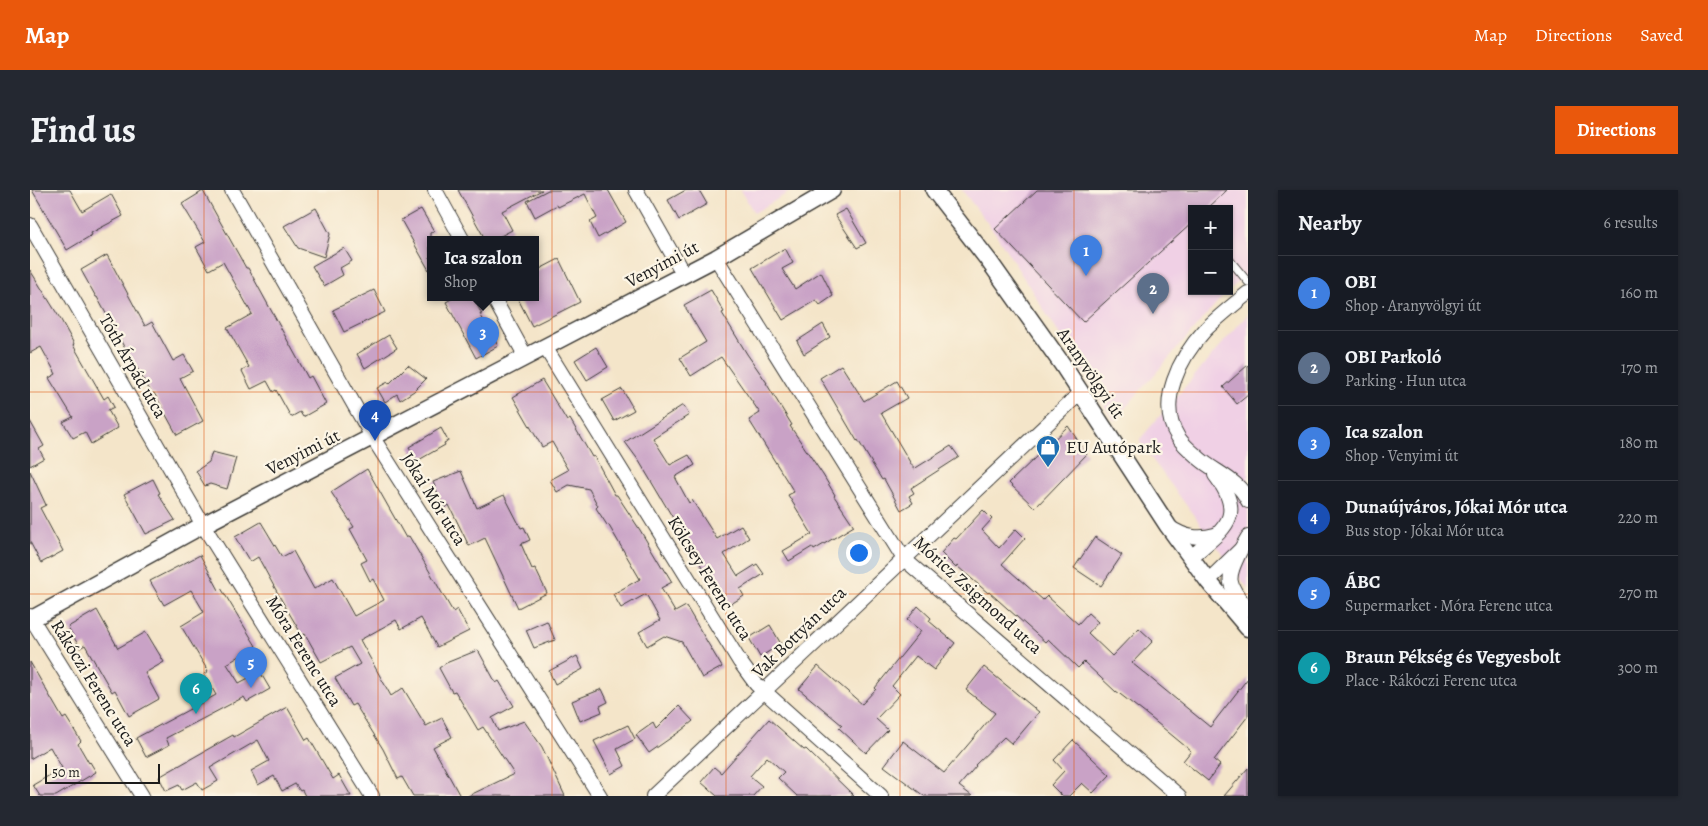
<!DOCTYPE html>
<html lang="en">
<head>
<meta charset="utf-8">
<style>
	body { margin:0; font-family:Alegreya,serif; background:#242831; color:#f1f3f6 }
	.controls { position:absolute; right:15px; top:15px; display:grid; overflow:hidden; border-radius:0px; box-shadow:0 1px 4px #0004 }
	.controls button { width:45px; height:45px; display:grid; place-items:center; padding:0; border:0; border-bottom:1px solid #363941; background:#171b24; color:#f1f3f6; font:25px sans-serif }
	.scale { position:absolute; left:15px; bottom:12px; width:115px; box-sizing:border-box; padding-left:5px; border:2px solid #1c1c1c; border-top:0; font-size:14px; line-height:18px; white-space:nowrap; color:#1c1c1c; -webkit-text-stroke:4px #fcf5e5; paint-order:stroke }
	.you { position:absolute; left:828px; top:362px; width:18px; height:18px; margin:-12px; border:4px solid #fff; border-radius:50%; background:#1a73e8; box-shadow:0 0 0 8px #1a73e833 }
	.badge { display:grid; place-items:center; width:32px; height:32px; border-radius:50%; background:#ea580c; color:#fff; font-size:16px; font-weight:700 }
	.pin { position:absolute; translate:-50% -41px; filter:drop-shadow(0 1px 2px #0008) }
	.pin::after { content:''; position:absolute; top:26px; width:18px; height:15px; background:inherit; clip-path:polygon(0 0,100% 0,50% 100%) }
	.popup { position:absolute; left:397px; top:46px; width:112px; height:65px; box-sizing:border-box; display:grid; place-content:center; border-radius:0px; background:#171b24; filter:drop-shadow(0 1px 4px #0005); font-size:16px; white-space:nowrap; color:#9ea1a6 }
	.popup b { font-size:19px; color:#f1f3f6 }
	.popup::after { content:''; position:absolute; left:50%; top:100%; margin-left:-10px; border:10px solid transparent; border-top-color:#171b24 }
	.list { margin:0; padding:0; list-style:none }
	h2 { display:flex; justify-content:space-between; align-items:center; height:65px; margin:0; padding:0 20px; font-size:21px }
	h2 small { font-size:16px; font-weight:400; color:#9ea1a6 }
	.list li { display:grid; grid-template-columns:32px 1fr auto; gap:15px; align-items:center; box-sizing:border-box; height:75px; padding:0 20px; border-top:1px solid #363941 }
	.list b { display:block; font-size:19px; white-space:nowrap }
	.list p { margin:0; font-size:16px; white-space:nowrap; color:#9ea1a6 }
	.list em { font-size:16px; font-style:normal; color:#9ea1a6 }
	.map { position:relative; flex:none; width:1218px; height:606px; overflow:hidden; border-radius:0px }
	header { display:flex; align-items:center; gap:30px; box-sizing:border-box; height:70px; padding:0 25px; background:#ea580c; color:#fff }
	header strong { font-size:24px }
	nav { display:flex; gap:28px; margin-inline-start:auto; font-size:18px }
	.intro { display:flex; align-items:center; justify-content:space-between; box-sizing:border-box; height:120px; padding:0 30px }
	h1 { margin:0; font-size:35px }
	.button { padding:12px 22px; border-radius:0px; background:#ea580c; color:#fff; font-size:18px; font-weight:700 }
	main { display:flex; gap:30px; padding:0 30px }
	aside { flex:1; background:#171b24; border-radius:0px; box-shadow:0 1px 4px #0004 }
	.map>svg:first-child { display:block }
</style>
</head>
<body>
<header>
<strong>Map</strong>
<nav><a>Map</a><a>Directions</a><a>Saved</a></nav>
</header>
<div class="intro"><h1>Find us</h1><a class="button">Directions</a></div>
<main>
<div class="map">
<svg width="1218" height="606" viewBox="0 0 1218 606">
	<rect width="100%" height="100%" fill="#fcf5e5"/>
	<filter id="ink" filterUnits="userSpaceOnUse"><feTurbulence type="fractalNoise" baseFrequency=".02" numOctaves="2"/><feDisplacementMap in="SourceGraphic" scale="10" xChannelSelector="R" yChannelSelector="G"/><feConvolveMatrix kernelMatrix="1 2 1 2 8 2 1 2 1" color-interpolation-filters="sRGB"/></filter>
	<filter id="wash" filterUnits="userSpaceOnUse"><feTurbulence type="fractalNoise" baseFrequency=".0096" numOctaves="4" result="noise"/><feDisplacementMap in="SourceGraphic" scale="20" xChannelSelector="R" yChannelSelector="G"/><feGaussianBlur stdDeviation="1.12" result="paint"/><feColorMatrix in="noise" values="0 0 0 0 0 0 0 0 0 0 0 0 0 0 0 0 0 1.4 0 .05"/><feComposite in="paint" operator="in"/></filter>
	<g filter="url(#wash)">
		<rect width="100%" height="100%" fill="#f4e5c9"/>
		<g fill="#f0d0e5">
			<polygon points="711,0 763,0 724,23"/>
			<polygon points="932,0 1218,0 1218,83 1199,100 1199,19 1162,19 1162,101 1197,101 1084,231 966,44"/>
			<polygon points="1218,124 1218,398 1110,253 1110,249"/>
		</g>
		<g id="blocks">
			<g fill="#c9a2c6">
				<polygon points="2,0 40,0 52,21 81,4 93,26 61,43 62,45 37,60"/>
				<polygon points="428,0 512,0 472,21 482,40 465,49 455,49"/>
				<polygon points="518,0 578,0 596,32 568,48 560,32 567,28 555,4 528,17 527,15 505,27 497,11"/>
				<polygon points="656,0 669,0 677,14 649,30 638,10"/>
				<polygon points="1007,0 1197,0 1177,19 1162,19 1162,33 1053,132 965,39"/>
				<polygon points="173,1 216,78 218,78 278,188 281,186 296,214 273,227 270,222 261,227 246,200 243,202 237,191 221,199 212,181 219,177 197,138 222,124 193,72 179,80 166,57 175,52 152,14"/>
				<polygon points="286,18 300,44 294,67 268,58 254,36"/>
				<polygon points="391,19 404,41 400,43 400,82 371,30"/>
				<polygon points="816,19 836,53 827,58 805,25"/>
				<polygon points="314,58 322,71 310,78 313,85 294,96 282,76"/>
				<polygon points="755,58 763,73 752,79 765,99 791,82 803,106 790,115 786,110 753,130 722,78"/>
				<polygon points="77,65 115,136 122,132 143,171 154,165 163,181 150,188 173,231 147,245 124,203 122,204 107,178 106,179 67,107 66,107 51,80"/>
				<polygon points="529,69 550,112 502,136 487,107 506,107 506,81"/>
				<polygon points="0,80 31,130 44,154 43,155 74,209 78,206 84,217 78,220 88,238 61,254 55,242 43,248 33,232 43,227 19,188 26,184 11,157 0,163"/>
				<polygon points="344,100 355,122 314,142 303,120"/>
				<polygon points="681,100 694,122 692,123 717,164 737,193 736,193 762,235 760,236 793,285 805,305 804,306 824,336 784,360 782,357 759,371 753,361 782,344 758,305 764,302 719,230 730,223 691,167 661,186 650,168 676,152 654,115"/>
				<polygon points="425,107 442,107 452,124 450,124 468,156 446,168 416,112"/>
				<polygon points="793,134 800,147 774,164 767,151"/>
				<polygon points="359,145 367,158 335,178 327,164"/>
				<polygon points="566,157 578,177 557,190 545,170"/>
				<polygon points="378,175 396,189 384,201 370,210 367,204 355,212 347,198 358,192 359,194"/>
				<polygon points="811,175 834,211 867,191 877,208 851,223 884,279 921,256 929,267 881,298 884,303 879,306 883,313 871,320 854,289 852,290 828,250 827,251 790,188"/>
				<polygon points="1218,175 1218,205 1207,214 1193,197"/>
				<polygon points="512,190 537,231 540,229 562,267 564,266 585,305 587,305 610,340 632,377 633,377 642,392 631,398 645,422 656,416 692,477 672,488 652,452 634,446 617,456 609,442 630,430 616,404 591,418 583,404 610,389 578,334 577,335 566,318 568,316 559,299 539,295 527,302 520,290 538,280 522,252 512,257 483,207"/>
				<polygon points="592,199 604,220 584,231 572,210"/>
				<polygon points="653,215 659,225 623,248 640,275 659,265 665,275 645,287 659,313 662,310 687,349 711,335 719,348 694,364 708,386 727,374 734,384 710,399 714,406 696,417 609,271 595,252"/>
				<polygon points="0,231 14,256 9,259 14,268 0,276"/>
				<polygon points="1038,236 1057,264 1005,318 979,293"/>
				<polygon points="411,238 418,251 414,253 415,255 387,271 379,257"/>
				<polygon points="182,262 206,268 197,299 180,294 175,296 166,281 179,272"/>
				<polygon points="337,279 376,348 379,346 423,422 427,419 439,441 407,457 391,428 371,439 366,430 330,450 361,506 373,498 396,536 412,528 422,547 403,557 430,606 383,606 372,587 368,589 353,559 325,514 321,516 305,488 330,474 320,457 291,472 275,444 272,445 252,411 228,367 220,372 205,347 231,332 252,367 263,361 284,399 303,388 324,426 354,410 343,389 340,391 331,373 337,370 320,339 324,337 301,302"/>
				<polygon points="0,281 16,315 10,318 33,361 11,373 0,352"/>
				<polygon points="431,281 447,318 474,305 491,338 494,337 500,350 491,354 502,379 505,378 517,403 488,418 455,348 439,356 419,315 414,318 403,292"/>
				<polygon points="123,289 130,303 128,304 145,330 116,344 94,304"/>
				<polygon points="953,320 962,329 952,340 969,358 986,339 995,348 972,374 1013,410 1017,406 1048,434 1058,423 1068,432 1058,443 1082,466 1109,438 1123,451 1102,473 1180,537 1218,488 1218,526 1184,570 1190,575 1178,591 1153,571 1161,561 1121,528 1086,501 1086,502 1054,472 1048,478 1018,449 1015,452 959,402 958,403 927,376 926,378 911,363 924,348 926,349"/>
				<polygon points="1065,347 1092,365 1071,396 1044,378"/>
				<polygon points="170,365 189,400 191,398 226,456 197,474 209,493 230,482 240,499 217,512 214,507 136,548 139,555 116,567 106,548 186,505 174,484 178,481 151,436 174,422 161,400 134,415 120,391"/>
				<polygon points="888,416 901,428 899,431 925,453 904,480 886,466 862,496 870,504 846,529 858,540 836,563 809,538 812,535 769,499 788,476 832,514 846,499 845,498 891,441 877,430"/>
				<polygon points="67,420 88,458 116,442 134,472 115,483 129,509 99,526 85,500 82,502 55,455 50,458 38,437"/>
				<polygon points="517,431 525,450 504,458 496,440"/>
				<polygon points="740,435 751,454 730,467 719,448"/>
				<polygon points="448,460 466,493 469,491 484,516 462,528 468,541 494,531 512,557 535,606 438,606 484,584 453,537 448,540 425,501 422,502 409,478 416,473"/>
				<polygon points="547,466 553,479 525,494 519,481"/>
				<polygon points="0,472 33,529 36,527 51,551 48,554 59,573 60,572 66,582 26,606 10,606 3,595 32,578 20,557 0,569"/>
				<polygon points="954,477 1009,522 982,554 974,547 945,575 946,576 929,596 942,606 894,606 854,576 873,551 914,583 965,523 936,500"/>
				<polygon points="572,499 578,512 570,516 572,522 550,531 542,511"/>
				<polygon points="649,516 663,531 652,540 619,563 606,545 623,533 626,539"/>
				<polygon points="257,517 276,550 279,548 303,589 309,585 321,606 275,606 272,600 270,601 265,594 252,601 244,586 228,595 221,581 239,571 228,550 180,578 188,591 172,600 167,592 152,600 149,595 136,601 129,587 203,545 204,547"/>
				<polygon points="739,529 774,560 776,559 824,606 767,606 748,588 754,582 737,567 720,586 732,596 723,606 687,606 671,592 684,577 691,583"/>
				<polygon points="598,535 605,549 587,559 595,576 581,584 564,551"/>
				<polygon points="1043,550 1080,585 1063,603 1052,593 1039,606 1032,606 1021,595 1034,581 1024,570"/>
				<polygon points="1218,578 1218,606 1194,606"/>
			</g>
		</g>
	</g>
	<g filter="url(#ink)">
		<use href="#blocks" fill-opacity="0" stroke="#3c3a36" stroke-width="1"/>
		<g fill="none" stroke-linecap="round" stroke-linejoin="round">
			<g stroke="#3c3a36" stroke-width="9">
				<polyline id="service" points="1199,69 1218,92"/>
			</g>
			<g stroke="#3c3a36" stroke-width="16">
				<g id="minor">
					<polyline points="202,0 343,248 570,606"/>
					<polyline points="405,0 432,49"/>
					<polyline points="606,0 654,85"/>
					<polyline points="0,35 173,335 342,606"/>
					<polyline points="686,68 874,369 1149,606"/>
					<path d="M1218,103C1203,115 1188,127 1175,140C1150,167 1126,213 1148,247C1154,256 1162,262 1170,269C1185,282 1210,291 1218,311"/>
					<polyline points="463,107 496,167"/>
					<polyline points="515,157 710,472 726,494 851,606"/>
					<path d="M1139,337C1154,347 1168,350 1185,345"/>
					<path d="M1211,359C1196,390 1196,393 1218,419"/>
					<path d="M1160,368C1193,339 1218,328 1185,285"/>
					<polyline points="1178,391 1211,359 1218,347"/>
					<polyline points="0,426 112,606"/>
					<polyline points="623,606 1050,203"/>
				</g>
			</g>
			<g stroke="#3c3a36" stroke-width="19">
				<g id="tertiary">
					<polyline points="904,0 959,71 1032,174 1138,336 1178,391 1218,438"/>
					<polyline points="0,430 173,335 686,68 802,0"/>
				</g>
			</g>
			<use href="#service" stroke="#fff" stroke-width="7"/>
			<use href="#minor" stroke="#fff" stroke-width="14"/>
			<use href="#tertiary" stroke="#fff" stroke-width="16"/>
		</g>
	</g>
	<path fill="none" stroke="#de560d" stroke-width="1" stroke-opacity="0.55" d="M174,0V606M348,0V606M522,0V606M696,0V606M870,0V606M1044,0V606M0,202H1218M0,404H1218"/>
	<defs>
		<g id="shop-pin" transform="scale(1.25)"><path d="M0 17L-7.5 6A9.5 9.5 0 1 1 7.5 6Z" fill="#1f6fb2" stroke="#fcf5e5"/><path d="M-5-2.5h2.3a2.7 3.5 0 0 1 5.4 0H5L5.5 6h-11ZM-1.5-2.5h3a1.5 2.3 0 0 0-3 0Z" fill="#fff"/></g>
	</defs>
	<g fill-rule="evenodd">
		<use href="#shop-pin" x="1018" y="257"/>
	</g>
	<g text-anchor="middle" stroke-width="4.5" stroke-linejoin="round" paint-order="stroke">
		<g font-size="18" fill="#1c1c1c" stroke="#fcf5e5">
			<text transform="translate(632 74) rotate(-28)" y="6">Venyimi út</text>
			<text transform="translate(103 176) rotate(60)" y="6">Tóth Árpád utca</text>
			<text transform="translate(1061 183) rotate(56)" y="6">Aranyvölgyi út</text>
			<text transform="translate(273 262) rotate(-27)" y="6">Venyimi út</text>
			<text transform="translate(404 309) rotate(58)" y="6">Jókai Mór utca</text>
			<text transform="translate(680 388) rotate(58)" y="6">Kölcsey Ferenc utca</text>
			<text transform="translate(948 405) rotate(42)" y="6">Móricz Zsigmond utca</text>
			<text transform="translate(769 442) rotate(-44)" y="6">Vak Bottyán utca</text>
			<text transform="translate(274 461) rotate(58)" y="6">Móra Ferenc utca</text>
			<text transform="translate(64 493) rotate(58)" y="6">Rákóczi Ferenc utca</text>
		</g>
		<g font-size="18" fill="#1c1c1c" stroke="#fcf5e5" text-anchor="start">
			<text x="1036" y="263">EU Autópark</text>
		</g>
	</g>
</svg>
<div class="controls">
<button>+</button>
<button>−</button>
</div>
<div class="scale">50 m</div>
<div class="you"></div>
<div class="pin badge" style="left:1056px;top:86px;background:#3f7fe0">1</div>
<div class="pin badge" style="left:1123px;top:124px;background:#5c6f8a">2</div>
<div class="pin badge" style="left:453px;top:168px;background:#3f7fe0">3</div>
<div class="popup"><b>Ica szalon</b>Shop</div>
<div class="pin badge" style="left:345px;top:251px;background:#1a4fb4">4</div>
<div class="pin badge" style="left:221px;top:498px;background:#3f7fe0">5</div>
<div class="pin badge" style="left:166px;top:524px;background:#0f9aa8">6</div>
</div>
<aside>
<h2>Nearby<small>6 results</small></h2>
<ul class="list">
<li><span class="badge" style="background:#3f7fe0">1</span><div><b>OBI</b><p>Shop · Aranyvölgyi út</p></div><em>160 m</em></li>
<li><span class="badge" style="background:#5c6f8a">2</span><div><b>OBI Parkoló</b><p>Parking · Hun utca</p></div><em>170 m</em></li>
<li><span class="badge" style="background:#3f7fe0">3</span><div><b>Ica szalon</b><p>Shop · Venyimi út</p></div><em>180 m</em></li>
<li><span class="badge" style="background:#1a4fb4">4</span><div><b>Dunaújváros, Jókai Mór utca</b><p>Bus stop · Jókai Mór utca</p></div><em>220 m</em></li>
<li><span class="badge" style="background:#3f7fe0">5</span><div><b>ÁBC</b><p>Supermarket · Móra Ferenc utca</p></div><em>270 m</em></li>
<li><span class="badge" style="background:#0f9aa8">6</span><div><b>Braun Pékség és Vegyesbolt</b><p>Place · Rákóczi Ferenc utca</p></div><em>300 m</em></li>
</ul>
</aside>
</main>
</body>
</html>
